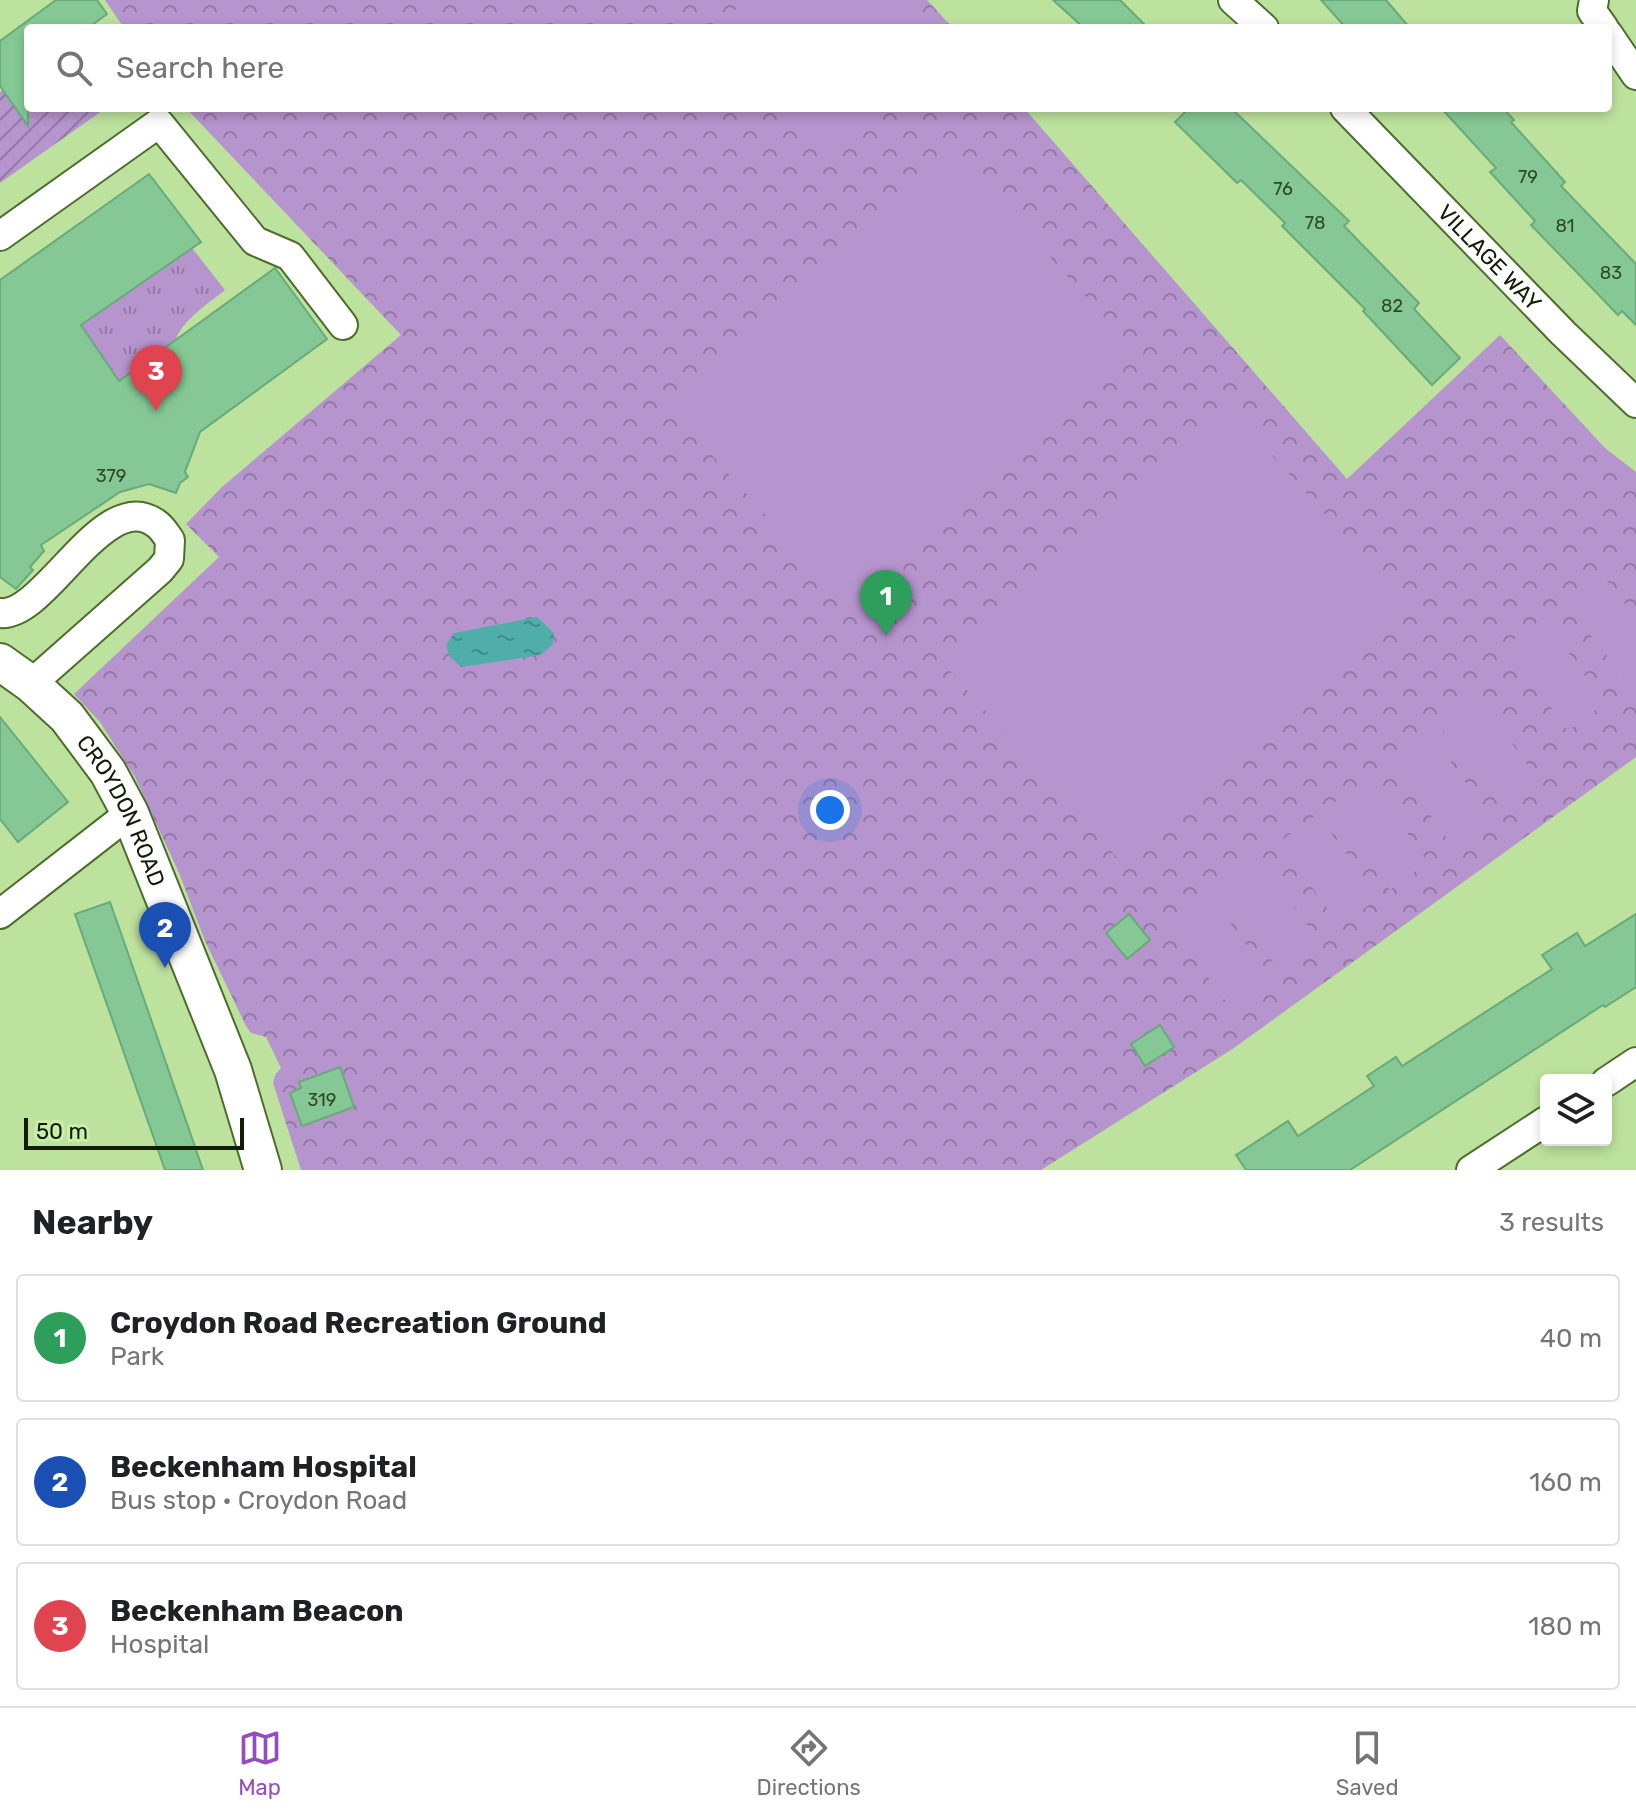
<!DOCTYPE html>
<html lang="en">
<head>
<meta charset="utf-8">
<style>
	body { margin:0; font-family:Rubik,sans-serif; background:#f6f6f6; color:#202124 }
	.controls { position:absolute; right:24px; bottom:24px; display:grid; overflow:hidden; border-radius:8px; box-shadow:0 4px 12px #0003 }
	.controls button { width:72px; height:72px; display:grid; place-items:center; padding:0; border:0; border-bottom:2px solid #e0e0e0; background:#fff; color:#202124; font:40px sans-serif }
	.scale { position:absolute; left:24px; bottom:20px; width:220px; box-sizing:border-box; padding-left:8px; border:4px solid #101d03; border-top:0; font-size:22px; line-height:28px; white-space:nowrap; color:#101d03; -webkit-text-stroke:6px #caefaa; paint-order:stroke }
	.you { position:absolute; left:830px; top:810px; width:28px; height:28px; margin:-20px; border:6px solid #fff; border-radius:50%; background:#1a73e8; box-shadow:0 0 0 12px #1a73e833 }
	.badge { display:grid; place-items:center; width:52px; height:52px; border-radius:50%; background:#954cbf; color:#fff; font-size:26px; font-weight:700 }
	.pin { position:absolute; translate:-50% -66px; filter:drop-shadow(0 2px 4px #0008) }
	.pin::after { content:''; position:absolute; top:42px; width:28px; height:24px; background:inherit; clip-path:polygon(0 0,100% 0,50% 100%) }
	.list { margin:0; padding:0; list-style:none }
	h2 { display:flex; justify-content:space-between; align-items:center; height:104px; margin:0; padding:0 32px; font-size:34px }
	h2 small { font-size:26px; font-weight:400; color:#757577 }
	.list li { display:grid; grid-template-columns:52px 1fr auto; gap:24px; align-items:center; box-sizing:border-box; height:128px; margin:0 16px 16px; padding:0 16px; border:2px solid #e0e0e0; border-radius:8px }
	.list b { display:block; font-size:30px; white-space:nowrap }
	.list p { margin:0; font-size:26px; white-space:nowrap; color:#757577 }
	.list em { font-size:26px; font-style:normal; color:#757577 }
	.icon { flex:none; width:44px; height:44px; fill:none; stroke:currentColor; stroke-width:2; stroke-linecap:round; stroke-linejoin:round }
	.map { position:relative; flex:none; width:1636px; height:1170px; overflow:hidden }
	.search { position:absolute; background:#fff; box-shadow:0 4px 12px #0003; left:24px; right:24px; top:24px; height:88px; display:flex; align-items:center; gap:20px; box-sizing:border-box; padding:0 28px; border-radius:8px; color:#757577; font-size:30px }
	.sheet { height:536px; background:#fff }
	nav { display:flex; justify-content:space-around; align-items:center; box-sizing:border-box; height:112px; border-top:2px solid #e0e0e0; background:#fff; font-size:22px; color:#757577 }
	nav a { display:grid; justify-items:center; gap:4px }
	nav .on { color:#954cbf }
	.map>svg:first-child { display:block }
</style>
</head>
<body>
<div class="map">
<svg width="1636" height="1170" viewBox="0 0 1636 1170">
	<defs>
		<pattern id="grass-tufts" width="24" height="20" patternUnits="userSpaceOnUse" patternTransform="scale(2)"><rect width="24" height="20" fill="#b694cd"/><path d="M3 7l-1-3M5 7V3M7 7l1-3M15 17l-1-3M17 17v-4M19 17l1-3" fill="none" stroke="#9378a4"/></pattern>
		<pattern id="park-crowns" width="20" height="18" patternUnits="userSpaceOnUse" patternTransform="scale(2)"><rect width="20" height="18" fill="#b694cd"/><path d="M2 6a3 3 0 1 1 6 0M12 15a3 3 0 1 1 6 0" fill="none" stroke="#9378a4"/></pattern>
		<pattern id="garden-furrows" width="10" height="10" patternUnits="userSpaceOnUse" patternTransform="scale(2)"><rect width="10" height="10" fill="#b694cd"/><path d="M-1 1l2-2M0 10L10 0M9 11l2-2" fill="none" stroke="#9378a4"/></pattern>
		<pattern id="water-ripples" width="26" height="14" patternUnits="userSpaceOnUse" patternTransform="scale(2)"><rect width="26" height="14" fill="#4faea9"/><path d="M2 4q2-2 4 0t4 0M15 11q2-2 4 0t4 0" fill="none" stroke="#408d87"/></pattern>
	</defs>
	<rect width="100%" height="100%" fill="#bde29d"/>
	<path fill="url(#grass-tufts)" d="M192,248L225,290C208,304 183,319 175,341L119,381L81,325Z"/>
	<g fill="url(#park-crowns)">
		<polygon points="105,0 927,0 953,28 124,28"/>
		<polygon points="186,108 1024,108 1347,479 1500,335 1605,448 1636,472 1636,757 1234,1048 1041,1170 301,1170 273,1083 275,1075 281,1068 266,1037 251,1033 246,1026 206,943 179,873 135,777 100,722 74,694 219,557 186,524 222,487 401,335"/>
	</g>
	<polygon fill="url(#garden-furrows)" points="3,90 14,106 106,108 0,183 0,92"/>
	<g fill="#b694cd">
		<polygon points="746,0 908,0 933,28 715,28"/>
		<polygon points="782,108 878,108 825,156"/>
		<polygon points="950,146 1137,354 852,611 665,403"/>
		<polygon points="1225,403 1412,611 1127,869 940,660"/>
		<polygon points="1602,575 1636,617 1636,683 1631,687 1566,604"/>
		<polygon points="1543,618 1605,703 1568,731 1505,646"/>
		<polygon points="1476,695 1539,780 1501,808 1438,723"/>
		<polygon points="1428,731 1490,815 1451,844 1390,759"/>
		<polygon points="1367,778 1428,862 1390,890 1329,806"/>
		<polygon points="1317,814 1379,898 1340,926 1279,842"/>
		<polygon points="1258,857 1321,944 1281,973 1218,887"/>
		<polygon points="1209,894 1272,980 1232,1010 1169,923"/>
	</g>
	<polygon fill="url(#water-ripples)" points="537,617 554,633 553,644 541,655 461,667 450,657 446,645 454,633"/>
	<g fill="#85c895" stroke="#68aa79" stroke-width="2">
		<polygon points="56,0 97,0 107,14 88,28 28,28 28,126 0,86 0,41"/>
		<polygon points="1053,0 1120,0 1148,28 1084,28"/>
		<polygon points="1321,0 1386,0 1410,28 1346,28"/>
		<polygon points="1189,108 1231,108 1349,221 1344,226 1419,303 1414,309 1460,358 1432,385 1363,311 1365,309 1282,226 1285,223 1241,180 1237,183 1175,122"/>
		<polygon points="1441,108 1503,108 1514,120 1511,122 1565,182 1561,186 1636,264 1636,325 1622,311 1618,315 1531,225 1535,221 1490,172 1496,168"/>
		<polygon points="149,174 201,242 81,325 119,381 275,268 327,339 200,432 185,472 188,477 180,483 176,493 149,484 120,492 41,545 44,551 30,567 33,570 16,589 0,577 0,280"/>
		<polygon points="0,717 68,802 18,842 0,819"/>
		<polygon points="110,902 137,979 203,1170 165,1170 111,1016 75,914"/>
		<polygon points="1129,914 1150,940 1127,959 1106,933"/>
		<polygon points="1636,914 1636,987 1605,1007 1603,1005 1350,1170 1246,1170 1236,1155 1288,1121 1298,1136 1374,1086 1367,1076 1396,1057 1402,1066 1552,969 1542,955 1577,933 1585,946"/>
		<polygon points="1160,1025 1174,1047 1145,1066 1131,1044"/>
		<polygon points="340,1067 354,1107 302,1126 290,1093 301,1088 299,1082"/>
	</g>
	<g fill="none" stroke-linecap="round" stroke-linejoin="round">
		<g stroke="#4d6d2d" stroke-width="32">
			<g id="minor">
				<polyline points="1233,0 1264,28"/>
				<polyline points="1594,0 1592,11 1604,28"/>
				<polyline points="1608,34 1636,75"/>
				<path id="s1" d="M1345,108L1563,333L1636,403"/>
				<polyline points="0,236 159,123 255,241 290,256 343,325"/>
				<path d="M0,613C46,618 105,482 158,525C163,529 167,536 170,540L169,559L160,570L31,684"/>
				<polyline points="0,914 130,813"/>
				<polyline points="1606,1082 1636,1062"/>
				<polyline points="1471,1170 1546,1121"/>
			</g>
		</g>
		<g stroke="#4d6d2d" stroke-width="40">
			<g id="major">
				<path id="s2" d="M0,662L31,684L67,717L108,772L130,813L233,1070L263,1170"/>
			</g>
		</g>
		<use href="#minor" stroke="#fff" stroke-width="28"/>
		<use href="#major" stroke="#fff" stroke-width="36"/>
	</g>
	<g text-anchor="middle" stroke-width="6" stroke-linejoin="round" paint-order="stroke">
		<g font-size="18" fill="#2d4828">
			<text x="1528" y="183">79</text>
			<text x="1283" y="195">76</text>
			<text x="1315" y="229">78</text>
			<text x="1565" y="232">81</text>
			<text x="1611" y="279">83</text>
			<text x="1392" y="312">82</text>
			<text x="111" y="482">379</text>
			<text x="322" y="1106">319</text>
		</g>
		<g font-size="22" fill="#101d03" stroke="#caefaa">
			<text dy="8" stroke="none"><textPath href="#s1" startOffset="208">VILLAGE WAY</textPath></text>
			<text dy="8" stroke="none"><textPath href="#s2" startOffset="196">CROYDON ROAD</textPath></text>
		</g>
	</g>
</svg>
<div class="controls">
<button><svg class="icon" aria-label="layers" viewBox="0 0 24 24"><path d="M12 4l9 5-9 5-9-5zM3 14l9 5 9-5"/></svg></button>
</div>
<div class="scale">50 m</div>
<div class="you"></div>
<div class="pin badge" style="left:886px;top:636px;background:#2e9e5b">1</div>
<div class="pin badge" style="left:165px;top:968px;background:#1a4fb4">2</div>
<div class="pin badge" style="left:156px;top:411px;background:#e0444e">3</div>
<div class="search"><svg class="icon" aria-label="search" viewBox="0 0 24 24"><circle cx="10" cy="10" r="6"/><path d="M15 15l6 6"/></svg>Search here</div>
</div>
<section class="sheet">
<h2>Nearby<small>3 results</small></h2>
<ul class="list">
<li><span class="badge" style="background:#2e9e5b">1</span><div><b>Croydon Road Recreation Ground</b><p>Park</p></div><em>40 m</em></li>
<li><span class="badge" style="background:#1a4fb4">2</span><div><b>Beckenham Hospital</b><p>Bus stop · Croydon Road</p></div><em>160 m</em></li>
<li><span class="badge" style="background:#e0444e">3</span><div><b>Beckenham Beacon</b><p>Hospital</p></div><em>180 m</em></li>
</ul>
</section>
<nav>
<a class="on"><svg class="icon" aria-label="map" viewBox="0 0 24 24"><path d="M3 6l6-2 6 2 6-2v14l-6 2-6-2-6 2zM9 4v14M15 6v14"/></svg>Map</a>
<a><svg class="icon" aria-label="directions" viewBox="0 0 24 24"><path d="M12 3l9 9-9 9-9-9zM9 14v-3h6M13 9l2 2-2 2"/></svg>Directions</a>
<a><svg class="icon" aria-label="saved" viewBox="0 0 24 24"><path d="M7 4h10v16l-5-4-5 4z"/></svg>Saved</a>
</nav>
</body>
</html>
